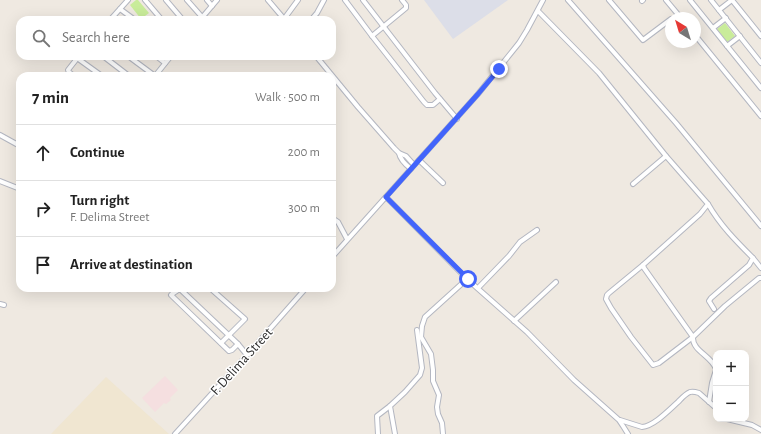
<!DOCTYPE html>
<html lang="en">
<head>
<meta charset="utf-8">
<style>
	body { margin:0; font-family:"Alegreya Sans",sans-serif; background:#f2f2f2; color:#222 }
	.controls { position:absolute; right:12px; bottom:12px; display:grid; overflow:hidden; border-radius:8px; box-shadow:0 4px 16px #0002 }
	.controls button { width:36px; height:36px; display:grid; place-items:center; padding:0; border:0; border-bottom:1px solid #e0e0e0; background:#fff; color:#222; font:20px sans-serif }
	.compass { position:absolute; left:665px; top:12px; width:36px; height:36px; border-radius:50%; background:#fff; box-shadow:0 4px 16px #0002; rotate:322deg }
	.stop { position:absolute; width:12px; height:12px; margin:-9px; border:3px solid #4264fb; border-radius:50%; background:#fff }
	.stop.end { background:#4264fb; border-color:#fff; box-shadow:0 1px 4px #0008 }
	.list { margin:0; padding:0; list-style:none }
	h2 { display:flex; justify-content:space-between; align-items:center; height:52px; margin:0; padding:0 16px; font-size:17px }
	h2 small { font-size:13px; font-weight:400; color:#767676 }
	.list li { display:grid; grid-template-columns:26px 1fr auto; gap:12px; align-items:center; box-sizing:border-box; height:56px; padding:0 16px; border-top:1px solid #e0e0e0 }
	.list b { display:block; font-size:15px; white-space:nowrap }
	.list p { margin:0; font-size:13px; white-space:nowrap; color:#767676 }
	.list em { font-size:13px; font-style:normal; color:#767676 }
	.icon { flex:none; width:22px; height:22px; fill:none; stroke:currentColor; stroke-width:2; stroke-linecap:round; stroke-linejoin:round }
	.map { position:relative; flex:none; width:761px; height:434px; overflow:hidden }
	.search { position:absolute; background:#fff; box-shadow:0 4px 16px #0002; left:16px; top:16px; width:320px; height:44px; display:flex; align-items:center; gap:10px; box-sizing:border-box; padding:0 14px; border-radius:12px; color:#767676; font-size:15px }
	.panel { position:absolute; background:#fff; box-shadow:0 4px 16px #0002; left:16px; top:72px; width:320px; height:220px; border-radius:12px }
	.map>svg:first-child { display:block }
</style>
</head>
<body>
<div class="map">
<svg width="761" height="434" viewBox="0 0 761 434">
	<rect width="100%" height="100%" fill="#efe9e1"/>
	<polygon fill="#f0e6d1" points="106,377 169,434 51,434"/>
	<polygon fill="#f5dfe0" points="165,376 178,390 170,398 171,400 166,404 164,403 155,412 142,398"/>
	<polygon fill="#dcdee8" points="424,0 508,0 453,39"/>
	<g fill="#c9ec9a">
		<polygon points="136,0 138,0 149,13 141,19 130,5"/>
		<polygon points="725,23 735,36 727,42 717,29"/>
	</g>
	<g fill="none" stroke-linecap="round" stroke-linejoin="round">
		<g stroke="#b4b7c1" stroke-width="6">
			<g id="minor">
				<polyline points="145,0 162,20"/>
				<polyline points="166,0 183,20"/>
				<polyline points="187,0 202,17"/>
				<polyline points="207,0 212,6"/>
				<polyline points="268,0 285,20"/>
				<polyline points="345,0 372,36 424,102 427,105 433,105 440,99"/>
				<polyline points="363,0 435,93 457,119"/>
				<polyline points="568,0 676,123 761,226"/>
				<polyline points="609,0 643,40 671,19"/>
				<polyline points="666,0 681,18"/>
				<polyline points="690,0 761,88"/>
				<polyline points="711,0 761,63"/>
				<polyline points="732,0 761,36"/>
				<polyline points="642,1 643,0"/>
				<polyline points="120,9 135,20"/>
				<polyline points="719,10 732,0"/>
				<path d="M538,11L599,73L666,156L708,204L700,214L643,265L644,268L693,337C692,351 712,356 716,369"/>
				<polyline points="284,19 298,0"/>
				<polyline points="110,20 128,0"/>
				<polyline points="200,20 217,0"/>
				<polyline points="311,20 317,13 324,0"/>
				<polyline points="713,28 726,18"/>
				<polyline points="695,35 761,116"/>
				<polyline points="372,36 406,8 406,5 402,0"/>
				<polyline points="727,46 740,36"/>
				<polyline points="103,56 129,76"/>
				<polyline points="128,56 155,76"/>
				<polyline points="156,56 165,63"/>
				<polyline points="316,56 358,107 394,148 399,153 406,156 414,165"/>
				<polyline points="77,58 102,76"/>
				<polyline points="74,76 69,72 68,70 79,56"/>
				<polyline points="155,76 171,56"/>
				<polyline points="0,135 20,146"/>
				<path d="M399,153C400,160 406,165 411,169"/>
				<polyline points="419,160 443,183"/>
				<polyline points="0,181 20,189"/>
				<polyline points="633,184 666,156"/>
				<polyline points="386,197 467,279 527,332 574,380 619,420 623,426 628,434"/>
				<path d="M708,204C720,225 736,241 753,258L749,265L711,298L709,301L714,309"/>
				<polyline points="332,218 338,222 347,239"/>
				<polyline points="332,257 478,94 519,43 527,30 543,0"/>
				<polyline points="753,258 761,268"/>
				<polyline points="643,265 609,293 607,295 606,299 611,308 631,337 653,365 659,363 693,337 725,306 759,278 761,278"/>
				<polyline points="181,288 172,294 171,295 173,297 229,351 232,350 238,344"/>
				<polyline points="210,288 245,319 221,343"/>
				<polyline points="478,288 509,256 520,242 537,230"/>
				<polyline points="180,289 238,344 247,355"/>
				<polyline points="0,304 4,305"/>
				<polyline points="514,321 556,282"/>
				<polyline points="709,402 712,383 716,370"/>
				<polyline points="727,419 752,425 761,430"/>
				<path d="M620,420L642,427C654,426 669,410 678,402C681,399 685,394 690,392C693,391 696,392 699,393L716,408"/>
				<polyline points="175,434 247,355 306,288"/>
				<polyline points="378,434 377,416 390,406"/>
				<polyline points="395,434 390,406 405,392 420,375 422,368 417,330"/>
				<polyline points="443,434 442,423 438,414 437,407 439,395 433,381 433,370 431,354 421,337 422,326 425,317 467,279"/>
			</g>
		</g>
		<use href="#minor" stroke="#fff" stroke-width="4"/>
	</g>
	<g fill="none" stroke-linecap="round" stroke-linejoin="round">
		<polyline stroke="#4264fb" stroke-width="5" points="468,279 386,197 478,94 499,69"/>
	</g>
	<g text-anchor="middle" stroke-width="3" stroke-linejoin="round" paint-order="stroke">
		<g font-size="14" fill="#2e2e2e" stroke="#fff">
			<text transform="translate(241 361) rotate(-48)" y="5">F. Delima Street</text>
		</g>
	</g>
</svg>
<div class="controls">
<button>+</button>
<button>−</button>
</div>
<svg class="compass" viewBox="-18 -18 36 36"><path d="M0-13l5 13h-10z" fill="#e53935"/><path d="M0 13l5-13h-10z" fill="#767676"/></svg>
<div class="stop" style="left:468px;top:279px"></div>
<div class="stop end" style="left:499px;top:69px"></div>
<div class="search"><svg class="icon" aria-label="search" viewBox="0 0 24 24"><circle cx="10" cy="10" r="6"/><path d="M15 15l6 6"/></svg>Search here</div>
<section class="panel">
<h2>7 min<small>Walk · 500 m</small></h2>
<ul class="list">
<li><svg class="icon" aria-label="ahead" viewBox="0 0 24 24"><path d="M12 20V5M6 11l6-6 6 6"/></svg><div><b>Continue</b></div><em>200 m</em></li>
<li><svg class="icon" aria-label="right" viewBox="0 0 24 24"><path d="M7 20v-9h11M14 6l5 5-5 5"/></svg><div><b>Turn right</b><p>F. Delima Street</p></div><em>300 m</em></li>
<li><svg class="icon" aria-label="arrive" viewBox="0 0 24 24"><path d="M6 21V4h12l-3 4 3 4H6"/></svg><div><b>Arrive at destination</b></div></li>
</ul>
</section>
</div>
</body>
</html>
